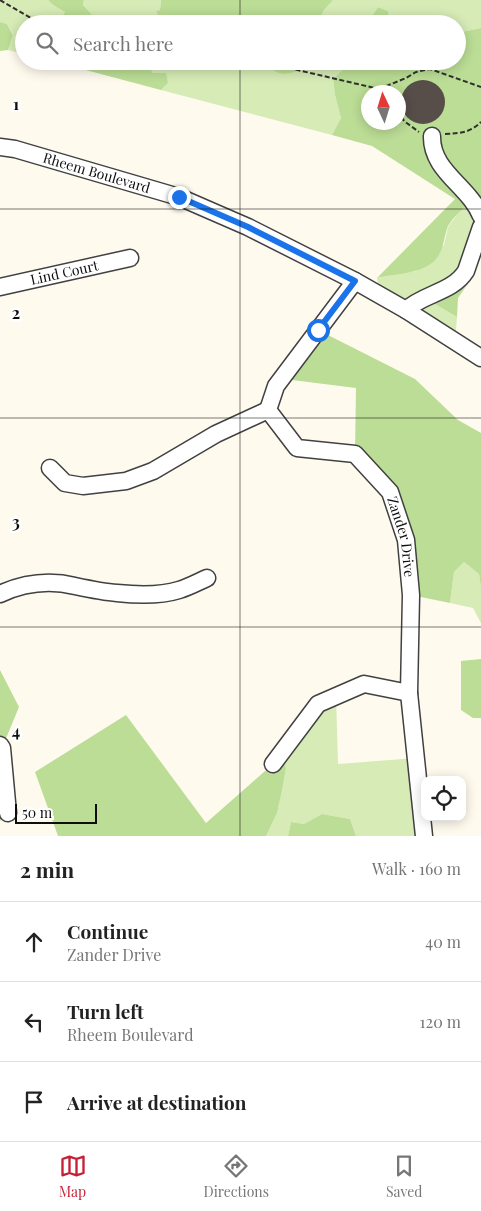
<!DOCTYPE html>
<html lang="en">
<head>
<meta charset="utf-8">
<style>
	body { margin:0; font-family:"Playfair Display",serif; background:#f6f6f6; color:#222 }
	.controls { position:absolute; right:15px; bottom:15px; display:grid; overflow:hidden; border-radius:10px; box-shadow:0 2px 12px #0003 }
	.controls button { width:45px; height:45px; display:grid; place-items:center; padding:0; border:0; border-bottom:1px solid #e0e0e0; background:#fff; color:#222; font:25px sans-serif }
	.compass { position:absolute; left:361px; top:85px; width:45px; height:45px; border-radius:50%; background:#fff; box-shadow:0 2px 12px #0003; rotate:356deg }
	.scale { position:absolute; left:15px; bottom:12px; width:82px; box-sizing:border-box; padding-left:5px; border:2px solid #0e0e0e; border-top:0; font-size:14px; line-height:18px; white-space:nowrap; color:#0e0e0e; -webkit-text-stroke:4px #fff; paint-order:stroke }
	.stop { position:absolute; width:15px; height:15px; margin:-11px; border:4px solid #1a73e8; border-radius:50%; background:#fff }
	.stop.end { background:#1a73e8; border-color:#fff; box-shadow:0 1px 5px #0008 }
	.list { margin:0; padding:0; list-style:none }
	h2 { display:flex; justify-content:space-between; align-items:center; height:65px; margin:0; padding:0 20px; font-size:21px }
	h2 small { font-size:16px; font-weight:400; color:#767676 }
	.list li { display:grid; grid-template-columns:32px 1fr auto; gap:15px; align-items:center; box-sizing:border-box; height:80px; padding:0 20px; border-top:1px solid #e0e0e0 }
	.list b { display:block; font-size:19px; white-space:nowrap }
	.list p { margin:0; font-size:16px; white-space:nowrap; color:#767676 }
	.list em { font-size:16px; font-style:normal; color:#767676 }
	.icon { flex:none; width:28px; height:28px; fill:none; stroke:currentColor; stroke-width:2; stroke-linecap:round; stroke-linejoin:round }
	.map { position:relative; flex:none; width:481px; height:836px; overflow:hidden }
	.search { position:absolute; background:#fff; box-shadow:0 2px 12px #0003; left:15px; right:15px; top:15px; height:55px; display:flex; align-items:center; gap:12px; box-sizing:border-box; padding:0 18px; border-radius:28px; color:#767676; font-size:19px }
	.sheet { height:305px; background:#fff }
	nav { display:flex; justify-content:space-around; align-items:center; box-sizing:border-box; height:70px; border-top:1px solid #e0e0e0; background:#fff; font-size:14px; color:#767676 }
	nav a { display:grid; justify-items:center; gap:2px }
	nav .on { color:#c41f35 }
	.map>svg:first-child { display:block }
</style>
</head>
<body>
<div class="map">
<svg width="481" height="836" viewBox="0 0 481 836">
	<rect width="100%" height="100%" fill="#fffaee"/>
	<g fill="#d6ebb6">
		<polygon points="0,0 48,0 53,5 65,12 60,20 60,24 24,24 24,54 8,50 13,34 7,24 0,22"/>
		<polygon points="84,0 161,0 160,10 156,11 162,24 96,24 95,18 83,5"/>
		<polygon points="333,0 481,0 481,28 457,33 457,24 390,24 388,11 378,7 367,24 317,24 324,10"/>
		<polygon points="146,61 265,61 266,63 297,71 301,61 351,61 333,79 335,95 341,118 332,135 161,90 168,83 153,73"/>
		<polygon points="475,197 481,236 481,252 479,252 473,278 469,282 459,280 435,304 457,317 455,343 380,296 377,278 416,271 444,245 448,227 461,209"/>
		<polygon points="464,562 479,574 481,588 481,623 473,608 450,603 454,572"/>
		<polygon points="336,696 338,764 416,758 424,836 356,836 350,819 322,814 304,824 291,822 288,836 266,836 277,813 282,791 286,768 281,754"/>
	</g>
	<g fill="#bbdd95" fill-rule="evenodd">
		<polygon points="48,0 84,0 83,5 95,18 96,24 60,24 60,20 65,12 53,5"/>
		<polygon points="161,0 333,0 324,10 317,24 162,24 156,11 160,10"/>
		<polygon points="378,7 388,11 390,24 367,24"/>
		<polygon points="0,22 7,24 13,35 8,50 0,51"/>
		<path d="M481,28V206L475,198C465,206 455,215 448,226C443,238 445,251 433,262C419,274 394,274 377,278L455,199L372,146L332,135L341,118L335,95L333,79L351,61H457V33ZM368,92H398V122H368Z"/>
		<polygon points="64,61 146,61 153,73 166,73 168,83 161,90 63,64"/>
		<path d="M265,61H301L297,71C282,76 275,75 265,61Z"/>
		<polygon points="459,280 469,282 458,298 457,317 435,304 431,294"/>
		<polygon points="318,330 415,379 458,420 481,433 481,588 479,574 464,562 454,572 450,603 411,595 390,492 355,454 356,388 292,380 285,373"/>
		<polygon points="481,659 481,718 473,718 461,710 461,661"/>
		<polygon points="0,670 19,707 2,748 8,813 0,821"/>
		<polygon points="126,715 206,823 273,764 281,754 286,768 282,791 277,813 266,836 58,836 35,772"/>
		<polygon points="322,814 350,819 356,836 288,836 291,822 304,824"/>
	</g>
	<circle fill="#574e4a" cx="423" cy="102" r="22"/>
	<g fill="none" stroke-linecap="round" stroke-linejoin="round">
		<g stroke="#414141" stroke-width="19">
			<g id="minor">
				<path d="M432,136C431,171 469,186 481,216"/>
				<path id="s1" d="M0,147L15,149L179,197L248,227L355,281L406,310L481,358"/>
				<path id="s2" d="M355,281L276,386L268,410L297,448L355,454L390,492L406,540L411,595L409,693L424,836"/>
				<path id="s3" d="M0,287L130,258"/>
				<path d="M406,310C424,293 452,293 466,271L481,227"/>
				<polyline points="50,468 65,483 83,486 126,481 153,471 216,434 268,410"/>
				<path d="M0,594C24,583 50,580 75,586C89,589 103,592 117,593C136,595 160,596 179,590C189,587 198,582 207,578"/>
				<polyline points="0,745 2,748 8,813"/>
				<polyline points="273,764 318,704 364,684 409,693"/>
			</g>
		</g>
		<g stroke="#303030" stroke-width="2" stroke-dasharray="5 2.5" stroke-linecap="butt">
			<polyline points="0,0 41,24"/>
			<polyline points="259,61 379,89 384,92"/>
			<polyline points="379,89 406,78 416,72 430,69 481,87"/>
			<polyline points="398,110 404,121 419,132"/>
			<path d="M445,134C460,133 470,133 481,122"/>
		</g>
		<use href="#minor" stroke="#fff" stroke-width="16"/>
	</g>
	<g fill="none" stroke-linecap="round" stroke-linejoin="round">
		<polyline stroke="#1a73e8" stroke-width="6" points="179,197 248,227 355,281 318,330"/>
	</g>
	<path fill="none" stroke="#0e0e0e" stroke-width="1" stroke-opacity="0.55" d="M240,0V24M240,61V836M0,209H481M0,418H481M0,627H481"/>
	<g text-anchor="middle" stroke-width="5" stroke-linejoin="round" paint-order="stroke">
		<g font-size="14" fill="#0e0e0e" stroke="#fff">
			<text dy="5" stroke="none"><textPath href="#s1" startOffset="100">Rheem Boulevard</textPath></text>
			<text dy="5" stroke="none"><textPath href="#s3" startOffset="66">Lind Court</textPath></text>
			<text dy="5" stroke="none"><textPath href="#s2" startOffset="361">Zander Drive</textPath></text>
		</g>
	</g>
	<g font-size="16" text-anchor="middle" font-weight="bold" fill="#0e0e0e" stroke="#fff" stroke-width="5" stroke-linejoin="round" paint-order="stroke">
		<text x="16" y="110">1</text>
		<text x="16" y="319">2</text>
		<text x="16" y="528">3</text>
		<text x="16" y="737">4</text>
	</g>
</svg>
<div class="controls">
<button><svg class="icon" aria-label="locate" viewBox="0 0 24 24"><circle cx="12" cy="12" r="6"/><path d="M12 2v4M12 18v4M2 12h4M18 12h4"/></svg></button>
</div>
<svg class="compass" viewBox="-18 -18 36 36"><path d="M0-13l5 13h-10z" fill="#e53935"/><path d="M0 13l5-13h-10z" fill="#767676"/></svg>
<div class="scale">50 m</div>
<div class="stop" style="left:318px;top:330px"></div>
<div class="stop end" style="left:179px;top:197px"></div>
<div class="search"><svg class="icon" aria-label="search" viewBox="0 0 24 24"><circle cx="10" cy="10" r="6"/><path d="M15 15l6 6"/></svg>Search here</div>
</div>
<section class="sheet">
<h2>2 min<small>Walk · 160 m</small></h2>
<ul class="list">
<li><svg class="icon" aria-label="ahead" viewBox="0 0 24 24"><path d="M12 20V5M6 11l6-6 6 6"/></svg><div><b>Continue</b><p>Zander Drive</p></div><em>40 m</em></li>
<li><svg class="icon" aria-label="left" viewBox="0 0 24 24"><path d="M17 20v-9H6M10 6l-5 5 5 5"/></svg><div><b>Turn left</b><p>Rheem Boulevard</p></div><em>120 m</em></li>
<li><svg class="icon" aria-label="arrive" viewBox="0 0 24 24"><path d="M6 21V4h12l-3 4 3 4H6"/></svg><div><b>Arrive at destination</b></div></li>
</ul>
</section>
<nav>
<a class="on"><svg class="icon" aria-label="map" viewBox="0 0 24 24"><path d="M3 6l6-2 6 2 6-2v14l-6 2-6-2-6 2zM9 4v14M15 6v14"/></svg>Map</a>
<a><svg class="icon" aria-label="directions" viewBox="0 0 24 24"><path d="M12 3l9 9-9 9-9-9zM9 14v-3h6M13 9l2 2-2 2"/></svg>Directions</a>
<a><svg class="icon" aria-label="saved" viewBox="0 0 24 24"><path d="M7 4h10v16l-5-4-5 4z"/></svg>Saved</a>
</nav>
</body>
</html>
